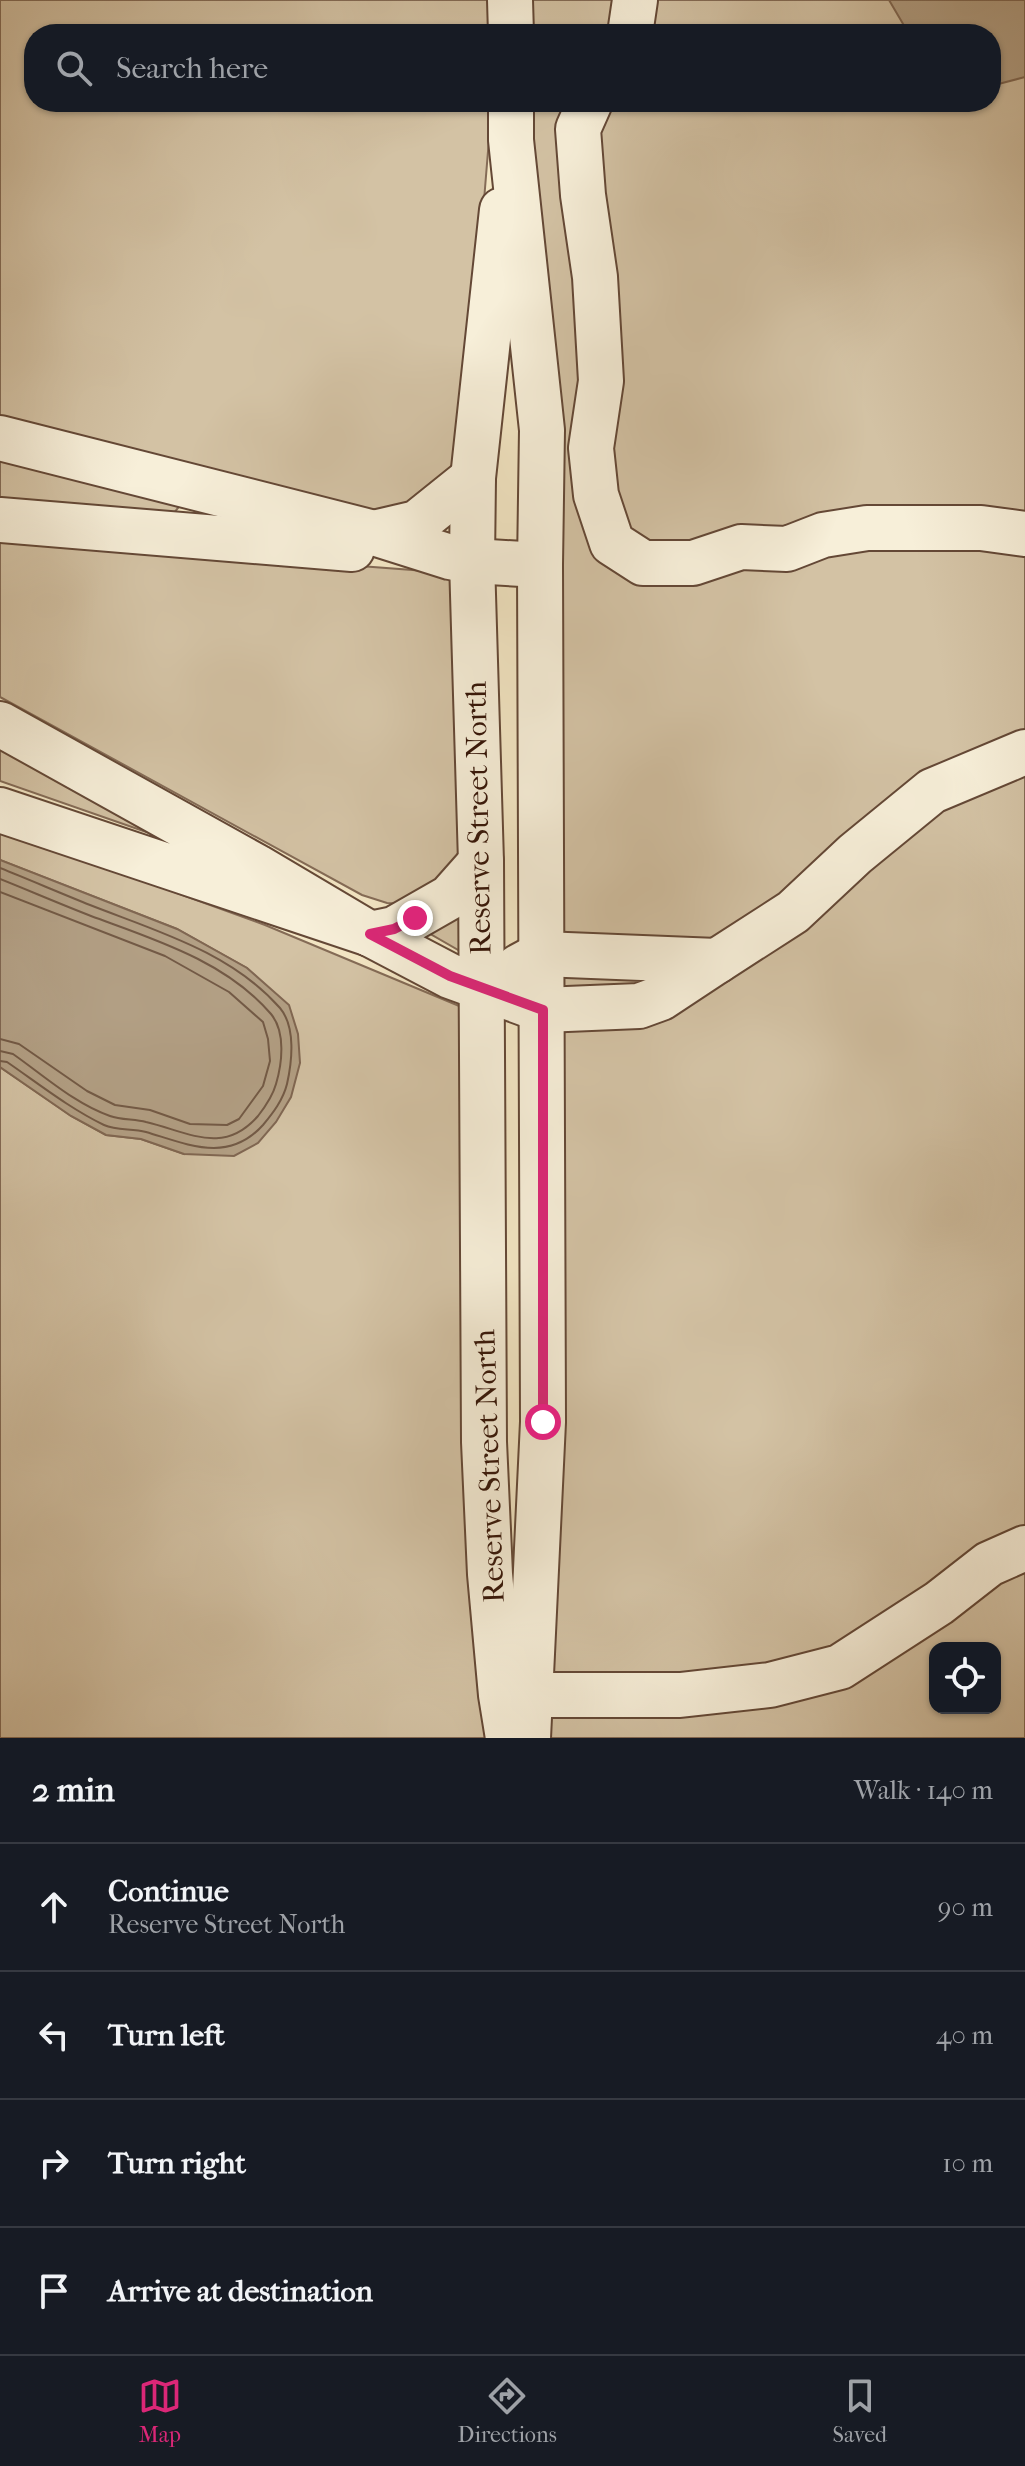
<!DOCTYPE html>
<html lang="en">
<head>
<meta charset="utf-8">
<style>
	body { margin:0; font-family:"IM FELL French Canon",serif; background:#242831; color:#f1f3f6 }
	.controls { position:absolute; right:24px; bottom:24px; display:grid; overflow:hidden; border-radius:16px; box-shadow:0 2px 6px #0004 }
	.controls button { width:72px; height:72px; display:grid; place-items:center; padding:0; border:0; border-bottom:2px solid #363941; background:#171b24; color:#f1f3f6; font:40px sans-serif }
	.stop { position:absolute; width:24px; height:24px; margin:-18px; border:6px solid #db2777; border-radius:50%; background:#fff }
	.stop.end { background:#db2777; border-color:#fff; box-shadow:0 2px 8px #0008 }
	.list { margin:0; padding:0; list-style:none }
	h2 { display:flex; justify-content:space-between; align-items:center; height:104px; margin:0; padding:0 32px; font-size:34px }
	h2 small { font-size:26px; font-weight:400; color:#9ea1a6 }
	.list li { display:grid; grid-template-columns:52px 1fr auto; gap:24px; align-items:center; box-sizing:border-box; height:128px; padding:0 32px; border-top:2px solid #363941 }
	.list b { display:block; font-size:30px; white-space:nowrap }
	.list p { margin:0; font-size:26px; white-space:nowrap; color:#9ea1a6 }
	.list em { font-size:26px; font-style:normal; color:#9ea1a6 }
	.icon { flex:none; width:44px; height:44px; fill:none; stroke:currentColor; stroke-width:2; stroke-linecap:round; stroke-linejoin:round }
	.map { position:relative; flex:none; width:1025px; height:1738px; overflow:hidden }
	.search { position:absolute; background:#171b24; box-shadow:0 2px 6px #0004; left:24px; right:24px; top:24px; height:88px; display:flex; align-items:center; gap:20px; box-sizing:border-box; padding:0 28px; border-radius:32px; color:#9ea1a6; font-size:30px }
	.sheet { height:616px; background:#171b24 }
	nav { display:flex; justify-content:space-around; align-items:center; box-sizing:border-box; height:112px; border-top:2px solid #363941; background:#171b24; font-size:22px; color:#9ea1a6 }
	nav a { display:grid; justify-items:center; gap:4px }
	nav .on { color:#db2777 }
	.map>svg:first-child { display:block }
</style>
</head>
<body>
<div class="map">
<svg width="1025" height="1738" viewBox="0 0 1025 1738">
	<rect width="100%" height="100%" fill="#f3e6c4"/>
	<filter id="stains"><feTurbulence type="fractalNoise" baseFrequency=".0025" numOctaves="4"/><feColorMatrix values="0 0 0 0 .2 0 0 0 0 .09 0 0 0 0 .02 0 0 0 .5 -.17"/></filter>
	<radialGradient id="worn" r=".72"><stop offset=".6" stop-color="#630" stop-opacity="0"/><stop offset="1" stop-color="#630" stop-opacity=".3"/></radialGradient>
	<g fill="#d3c2a4" stroke="#846b56" stroke-width="2" fill-rule="evenodd">
		<polygon points="0,0 494,0 494,34 34,34 34,102 492,102 465,435 445,495 381,514 0,417"/>
		<path d="M516,0H1025V1738H528L543,1422L512,102H991V34H515ZM935,1648H995V1708H935Z"/>
		<polygon points="0,458 177,505 178,508 173,514 0,502"/>
		<polygon points="0,539 465,574 464,853 441,884 404,904 387,903 362,895 0,697"/>
		<polygon points="0,746 172,841 0,781"/>
		<polygon points="0,829 265,925 464,1008 473,1568 485,1738 0,1738 0,1067 71,1116 106,1135 141,1139 184,1154 266,986 247,968 177,929 0,860"/>
		<polygon points="460,902 460,951 427,932"/>
	</g>
	<g fill="#b29f84" stroke="#806752" stroke-width="2">
		<polygon points="889,0 1025,0 1025,77 991,86 991,34 909,34"/>
		<polygon points="0,860 177,929 247,968 289,1005 298,1034 300,1063 291,1097 276,1122 258,1143 234,1156 184,1154 141,1139 106,1135 71,1116 0,1067"/>
	</g>
	<g fill="none" stroke-linecap="round" stroke-linejoin="round">
		<g stroke="#735a46" stroke-width="2">
			<path d="M0,868C30,880 60,893 90,905C156,931 231,952 280,1008C296,1027 292,1062 287,1084C283,1100 273,1113 263,1125C228,1164 187,1144 146,1132C132,1128 117,1131 104,1125C69,1108 39,1084 7,1062L0,1061"/>
			<path d="M0,879C30,891 60,904 91,916C153,939 226,961 271,1014C286,1032 282,1064 276,1084C273,1095 265,1107 258,1116C223,1156 189,1132 146,1122C135,1119 121,1120 110,1116C75,1104 43,1075 13,1054L0,1051"/>
			<polyline points="0,892 165,956 229,992 263,1022 268,1039 270,1061 263,1086 239,1119 227,1125 190,1124 150,1110 115,1105 87,1091 19,1044 0,1039"/>
		</g>
		<g stroke="#644836" stroke-width="48">
			<g id="minor">
				<polyline points="510,0 511,34"/>
				<polyline points="630,34 635,0"/>
				<polyline points="511,102 511,140 542,430 540,565 543,1422 528,1738"/>
				<polyline points="590,102 578,129 583,195 595,277 601,381 591,448 596,495 612,543 643,563 693,563 741,547 787,549 823,535 867,528 981,528 1025,534"/>
				<polyline points="502,210 473,478 472,561 481,862 484,1442 490,1574 501,1695 508,1738"/>
				<polyline points="0,438 374,533 450,557 472,561 540,565"/>
				<polyline points="0,520 352,549"/>
				<polyline points="374,533 417,523 473,478"/>
				<polyline points="0,724 257,867 370,934 0,810"/>
				<polyline points="370,934 450,976 543,1010 639,1006 661,998 717,961 542,954 518,967"/>
				<polyline points="370,934 394,929 450,897 481,862"/>
				<polyline points="717,961 793,912 855,854 932,791 1025,752"/>
				<polyline points="502,1695 680,1695 770,1685 840,1667 939,1603 989,1564 1025,1548"/>
			</g>
		</g>
		<use href="#minor" stroke="#f7efd9" stroke-width="44"/>
	</g>
	<g fill="none" stroke-linecap="round" stroke-linejoin="round">
		<polyline stroke="#db2777" stroke-width="10" points="415,918 394,929 370,934 450,976 543,1010 543,1422"/>
	</g>
	<g text-anchor="middle" stroke-width="6" stroke-linejoin="round" paint-order="stroke">
		<g font-size="30" fill="#341407" stroke="#f7efd9">
			<text transform="translate(478 818) rotate(-91)" y="10">Reserve Street North</text>
			<text transform="translate(489 1466) rotate(-92)" y="10">Reserve Street North</text>
		</g>
	</g>
	<rect width="100%" height="100%" filter="url(#stains)"/>
	<rect width="100%" height="100%" fill="url(#worn)"/>
</svg>
<div class="controls">
<button><svg class="icon" aria-label="locate" viewBox="0 0 24 24"><circle cx="12" cy="12" r="6"/><path d="M12 2v4M12 18v4M2 12h4M18 12h4"/></svg></button>
</div>
<div class="stop" style="left:543px;top:1422px"></div>
<div class="stop end" style="left:415px;top:918px"></div>
<div class="search"><svg class="icon" aria-label="search" viewBox="0 0 24 24"><circle cx="10" cy="10" r="6"/><path d="M15 15l6 6"/></svg>Search here</div>
</div>
<section class="sheet">
<h2>2 min<small>Walk · 140 m</small></h2>
<ul class="list">
<li><svg class="icon" aria-label="ahead" viewBox="0 0 24 24"><path d="M12 20V5M6 11l6-6 6 6"/></svg><div><b>Continue</b><p>Reserve Street North</p></div><em>90 m</em></li>
<li><svg class="icon" aria-label="left" viewBox="0 0 24 24"><path d="M17 20v-9H6M10 6l-5 5 5 5"/></svg><div><b>Turn left</b></div><em>40 m</em></li>
<li><svg class="icon" aria-label="right" viewBox="0 0 24 24"><path d="M7 20v-9h11M14 6l5 5-5 5"/></svg><div><b>Turn right</b></div><em>10 m</em></li>
<li><svg class="icon" aria-label="arrive" viewBox="0 0 24 24"><path d="M6 21V4h12l-3 4 3 4H6"/></svg><div><b>Arrive at destination</b></div></li>
</ul>
</section>
<nav>
<a class="on"><svg class="icon" aria-label="map" viewBox="0 0 24 24"><path d="M3 6l6-2 6 2 6-2v14l-6 2-6-2-6 2zM9 4v14M15 6v14"/></svg>Map</a>
<a><svg class="icon" aria-label="directions" viewBox="0 0 24 24"><path d="M12 3l9 9-9 9-9-9zM9 14v-3h6M13 9l2 2-2 2"/></svg>Directions</a>
<a><svg class="icon" aria-label="saved" viewBox="0 0 24 24"><path d="M7 4h10v16l-5-4-5 4z"/></svg>Saved</a>
</nav>
</body>
</html>
